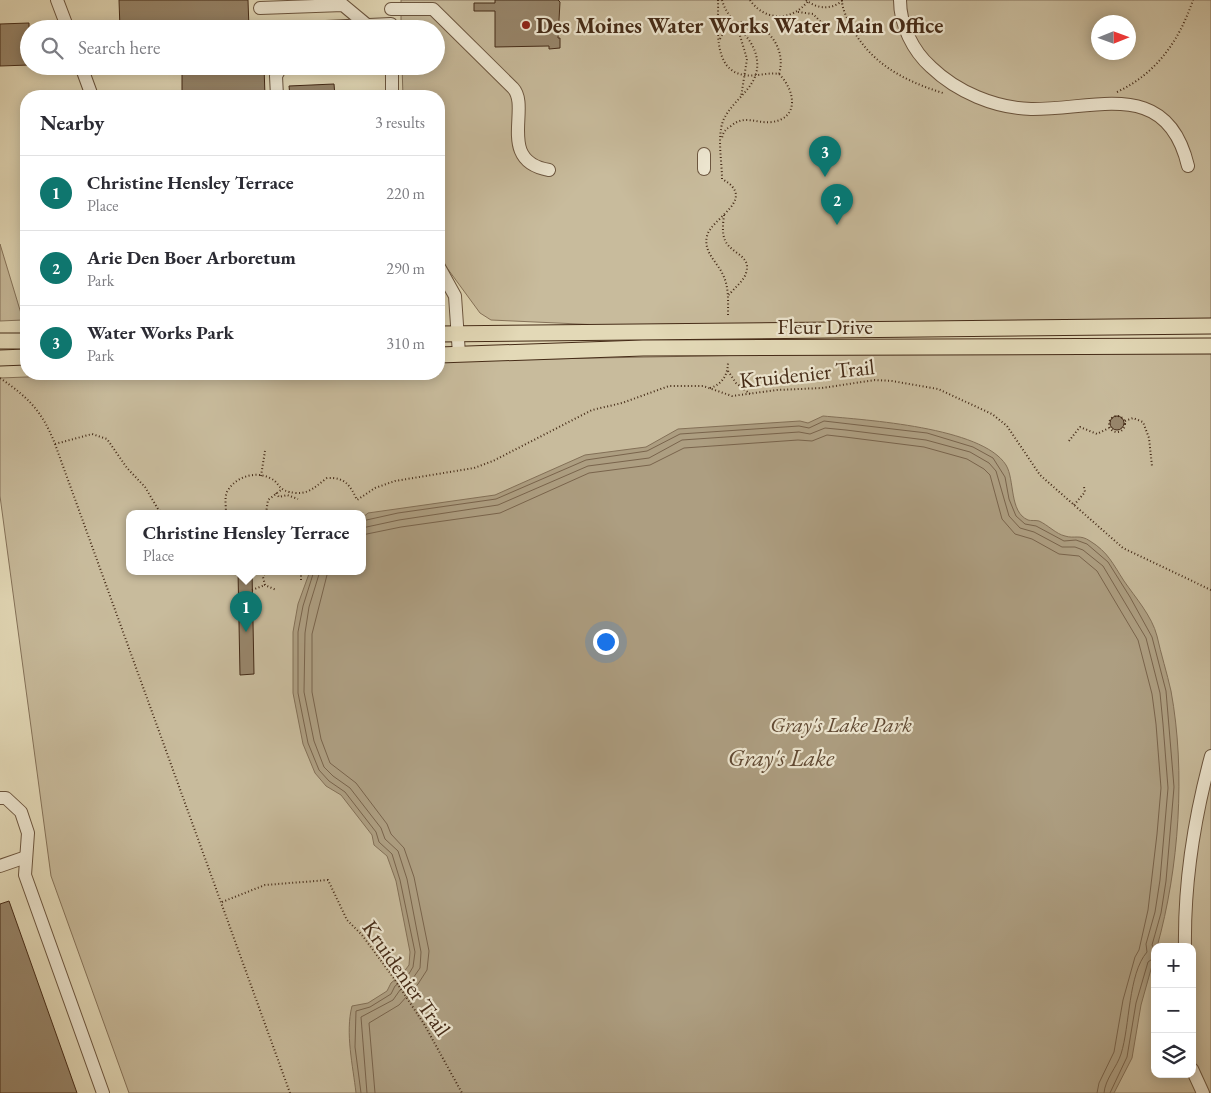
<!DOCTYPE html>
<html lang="en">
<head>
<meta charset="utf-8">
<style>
	body { margin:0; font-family:"EB Garamond",serif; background:#f7f7f7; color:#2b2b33 }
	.controls { position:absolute; right:15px; bottom:15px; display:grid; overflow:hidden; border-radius:10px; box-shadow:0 2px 12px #0003 }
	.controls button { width:45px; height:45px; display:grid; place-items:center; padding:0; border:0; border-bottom:1px solid #e1e1e2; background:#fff; color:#2b2b33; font:25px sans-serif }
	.compass { position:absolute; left:1091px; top:15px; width:45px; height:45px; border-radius:50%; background:#fff; box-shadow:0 2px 12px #0003; rotate:89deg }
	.you { position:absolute; left:605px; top:641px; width:18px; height:18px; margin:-12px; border:4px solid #fff; border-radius:50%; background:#1a73e8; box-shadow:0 0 0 8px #1a73e833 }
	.badge { display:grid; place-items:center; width:32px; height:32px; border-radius:50%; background:#0f766e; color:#fff; font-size:16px; font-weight:700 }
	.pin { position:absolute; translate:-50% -41px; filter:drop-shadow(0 1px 2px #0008) }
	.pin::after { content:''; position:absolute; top:26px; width:18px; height:15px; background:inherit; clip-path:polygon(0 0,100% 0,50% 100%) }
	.popup { position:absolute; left:126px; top:510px; width:240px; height:65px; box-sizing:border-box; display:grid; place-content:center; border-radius:10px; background:#fff; filter:drop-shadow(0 1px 4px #0005); font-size:16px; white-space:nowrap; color:#7c7c81 }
	.popup b { font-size:19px; color:#2b2b33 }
	.popup::after { content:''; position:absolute; left:50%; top:100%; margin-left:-10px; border:10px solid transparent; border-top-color:#fff }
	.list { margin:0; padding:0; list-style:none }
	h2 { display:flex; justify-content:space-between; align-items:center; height:65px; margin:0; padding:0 20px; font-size:21px }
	h2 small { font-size:16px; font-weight:400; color:#7c7c81 }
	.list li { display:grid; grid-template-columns:32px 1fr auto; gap:15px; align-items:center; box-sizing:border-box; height:75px; padding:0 20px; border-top:1px solid #e1e1e2 }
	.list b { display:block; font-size:19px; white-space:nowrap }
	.list p { margin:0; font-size:16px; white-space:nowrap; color:#7c7c81 }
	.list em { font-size:16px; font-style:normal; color:#7c7c81 }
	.icon { flex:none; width:28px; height:28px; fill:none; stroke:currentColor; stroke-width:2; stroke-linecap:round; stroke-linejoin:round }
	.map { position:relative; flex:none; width:1211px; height:1093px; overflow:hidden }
	.search { position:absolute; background:#fff; box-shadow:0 2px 12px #0003; left:20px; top:20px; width:425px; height:55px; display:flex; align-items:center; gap:12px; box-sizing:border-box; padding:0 18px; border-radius:28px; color:#7c7c81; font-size:19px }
	.panel { position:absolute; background:#fff; box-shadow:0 2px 12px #0003; left:20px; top:90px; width:425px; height:290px; border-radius:20px }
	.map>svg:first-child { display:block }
</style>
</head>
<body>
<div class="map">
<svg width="1211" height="1093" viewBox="0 0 1211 1093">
	<rect width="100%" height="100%" fill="#e3d9b7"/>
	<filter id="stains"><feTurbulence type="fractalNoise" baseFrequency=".004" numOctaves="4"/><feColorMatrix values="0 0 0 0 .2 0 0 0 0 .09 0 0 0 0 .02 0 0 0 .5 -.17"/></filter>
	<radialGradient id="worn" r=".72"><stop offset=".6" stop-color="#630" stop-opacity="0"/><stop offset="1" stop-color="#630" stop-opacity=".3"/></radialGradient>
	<g fill="#c8bb9c" stroke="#86735a" fill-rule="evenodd">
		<path d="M401,0H1211V319L601,325L491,320L480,313L439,257V96H403L402,66H436V29H401ZM1098,22H1128V52H1098Z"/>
		<polygon points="0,244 23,320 0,321"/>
		<path d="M1211,353V1093H129L51,876L0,496V378L106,374H439V361L756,355ZM130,513H362V571H130ZM1155,947H1192V1074H1155Z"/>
	</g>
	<path fill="#ad9e81" stroke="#837057" d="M823,416C866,420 982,427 1006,465C1015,480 1009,512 1028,520C1031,521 1035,520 1039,521C1048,525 1056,534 1065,536C1074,539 1080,534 1090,541C1108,552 1113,564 1124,581C1135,597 1152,616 1157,636C1161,654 1167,673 1171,691C1186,772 1179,868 1157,947H1155V955L1141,1005L1132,1058L1114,1093H356C353,1066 345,1033 352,1006L368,1003L387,991L391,983L403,973L409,965L410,952L396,881L387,856L374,845L372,835L341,795L326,786L315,773L303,744L293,693V632L298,604L310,571H362V518L368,513L495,495L585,455L646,447L678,429L800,421L808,423Z"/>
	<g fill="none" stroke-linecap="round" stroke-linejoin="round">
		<g stroke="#79644c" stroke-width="1">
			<polyline points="362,521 398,513 496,499 586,460 647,451 680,434 799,426 809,428 824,421 927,433 973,447 993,458 1005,477 1009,499 1016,516 1025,524 1036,526 1064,541 1076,540 1087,544 1108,562 1130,597 1152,637 1166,691 1174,787 1166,881 1161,913 1152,945 1155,950"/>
			<path d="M362,528L399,520L498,505L588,466L649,458L682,440L799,432L810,434L825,428L846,430L926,440L970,452L989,463L996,471L1009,516L1020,528L1034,532L1062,547H1075L1083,550L1103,566L1146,638L1160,693L1163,724L1168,788L1160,880L1155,912L1146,944L1147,952C1128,974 1130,1026 1121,1054C1117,1067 1105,1079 1104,1093"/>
			<polyline points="362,535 401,527 500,513 589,473 650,465 684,448 798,440 812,441 827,435 845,437 924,447 967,459 984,469 990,475 1002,519 1015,534 1032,539 1059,554 1079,556 1097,571 1138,640 1152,694 1156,724 1161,788 1157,834 1148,910 1139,950 1135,957 1123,1000 1114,1052 1099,1083 1097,1093"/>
			<polyline points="314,571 303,606 298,632 298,693 308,743 319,770 329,781 345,792 376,832 379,842 392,854 400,880 415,952 413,967 407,977 395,986 391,994 370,1007 356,1011 355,1047 361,1093"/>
			<polyline points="320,571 309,607 305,633 304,692 314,741 324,767 333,776 350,788 381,828 385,839 398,851 407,879 421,952 420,968 411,981 400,990 393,1000 361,1017 367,1093"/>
			<polyline points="328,571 312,634 312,692 321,739 330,763 356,783 387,824 391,834 404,848 414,877 429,951 427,970 418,984 399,1005 369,1023 375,1093"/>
			<polyline points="1110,1093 1127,1057 1136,1003 1148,962 1155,957"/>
		</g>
	</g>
	<g fill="#97856a" stroke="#452b17">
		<polygon points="119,0 248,0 249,29 120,29"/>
		<polygon points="495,0 558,0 560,2 558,38 560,38 560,48 549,49 549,46 495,47 495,11 474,11 474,3 495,3"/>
		<polygon points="29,23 29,65 0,66 0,24"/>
		<polygon points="182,66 264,66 265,96 182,96"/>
		<polygon points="334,84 335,96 290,96 289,86"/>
		<circle cx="1117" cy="423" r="7"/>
		<polygon points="238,571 252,571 254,674 240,675"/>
		<polygon points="9,901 77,1093 0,1093 0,904"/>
	</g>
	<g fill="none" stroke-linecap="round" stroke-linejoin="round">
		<g stroke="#6c563f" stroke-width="14">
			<g id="minor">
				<polyline points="57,0 68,29"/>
				<path d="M900,0C900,25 913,51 931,67C957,92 995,108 1031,109C1096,110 1167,77 1188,166"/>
				<polyline points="260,8 343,5 367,25"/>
				<path d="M391,9H433L513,88C531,107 496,161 549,170"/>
				<polyline points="282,29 391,24"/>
				<polyline points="81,66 92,96"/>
				<polyline points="392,66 392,96"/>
				<polyline points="277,96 276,76 281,67 392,66"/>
				<polyline points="704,154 704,169"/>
				<polyline points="439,267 455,296 459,354"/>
				<polyline points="0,798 6,798 21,812 28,833 25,875 103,1093"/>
				<polyline points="0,866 26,857"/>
				<path d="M1185,947C1184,882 1194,819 1211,756"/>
				<polyline points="1192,1069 1203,1093"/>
			</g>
		</g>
		<g stroke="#452b17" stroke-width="17">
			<g id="major">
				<polyline points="439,334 1211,326"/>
				<polyline points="0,341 26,341"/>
				<polyline points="439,355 643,348 1211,346"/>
				<polyline points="0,358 26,357"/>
			</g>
		</g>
		<g stroke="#452b17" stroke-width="2" stroke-dasharray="1 2.5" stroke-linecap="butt">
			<path d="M718,0C719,24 711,70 744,75C756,77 767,72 779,74C795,90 800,118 772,122C756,124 745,114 731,126C726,129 723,132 722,138"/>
			<path d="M722,0C728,22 751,34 756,55C764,86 733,97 723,121C717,138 722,161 722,179C759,199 711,218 707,236C703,253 718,262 724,277C729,289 728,302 728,315"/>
			<path d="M750,0C764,21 792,22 808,1"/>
			<path d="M806,0C817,9 831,10 842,1"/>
			<path d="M842,0C842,9 847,18 851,26C870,63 904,81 943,93"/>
			<polyline points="798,12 813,14 823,24"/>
			<polyline points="738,29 747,59 741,97"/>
			<path d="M720,39C738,0 791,35 779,74"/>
			<path d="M1117,92C1157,73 1179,41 1193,0"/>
			<path d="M724,215C723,225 721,237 728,245C736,255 751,257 746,273C744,281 734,288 729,295"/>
			<polyline points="728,371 736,383 750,394"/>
			<path d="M0,378C29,398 42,411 55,444L290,1093"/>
			<path d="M710,388C723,384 728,374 728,362"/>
			<circle cx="1117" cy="424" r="8"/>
			<polyline points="1125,421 1133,418 1143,422 1149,438 1152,466"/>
			<polyline points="1069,441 1080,427 1097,434 1109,428"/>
			<polyline points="55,444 92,434 107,439 127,468 145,487 158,509 163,513"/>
			<polyline points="261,476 265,451"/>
			<polyline points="276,493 279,497 287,495 298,499"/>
			<polyline points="1074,505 1085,492 1084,487"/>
			<path d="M226,513C226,506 224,496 228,490C237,476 256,471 270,478C281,483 276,491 296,493C310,494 317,485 327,478C345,477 350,485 357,500L375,488L395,481L474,468L493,461L592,410L622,403L669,386H703L732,396L777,390L822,388L875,380L892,381L938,389L992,414L1007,426L1040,475L1123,548L1211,590"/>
			<polyline points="266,513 268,500 281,490"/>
			<polyline points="362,513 364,515"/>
			<polyline points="266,571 263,577 265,585 276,590"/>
			<polyline points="301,580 301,571"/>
			<polyline points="252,590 265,585"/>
			<polyline points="222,902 265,885 328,880 347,920 362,935 393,977 424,1024 462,1093"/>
		</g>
		<use href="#minor" stroke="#ede6d0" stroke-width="12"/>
		<use href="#major" stroke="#e3d9b7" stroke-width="15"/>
	</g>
	<circle fill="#8f2418" stroke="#ede6d0" stroke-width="2" cx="526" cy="25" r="5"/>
	<g text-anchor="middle" stroke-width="4.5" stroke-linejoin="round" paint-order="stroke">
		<g font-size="22" font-weight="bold" fill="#452b17" stroke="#ede6d0" text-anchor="start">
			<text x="536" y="33">Des Moines Water Works Water Main Office</text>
		</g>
		<g font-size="22" fill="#452b17" stroke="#ede6d0">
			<text x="825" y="334">Fleur Drive</text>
			<text transform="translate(807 373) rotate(-6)" y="8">Kruidenier Trail</text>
			<text transform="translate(407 978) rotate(55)" y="8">Kruidenier Trail</text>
		</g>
		<g font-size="22" font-style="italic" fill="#5f4832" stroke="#ede6d0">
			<text x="841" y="732">Gray's Lake Park</text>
		</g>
		<g font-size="24" font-style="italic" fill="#5f4832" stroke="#ede6d0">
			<text x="781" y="766">Gray's Lake</text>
		</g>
	</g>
	<rect width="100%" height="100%" filter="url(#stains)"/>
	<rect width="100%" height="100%" fill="url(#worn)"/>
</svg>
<div class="controls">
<button>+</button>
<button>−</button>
<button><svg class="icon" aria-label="layers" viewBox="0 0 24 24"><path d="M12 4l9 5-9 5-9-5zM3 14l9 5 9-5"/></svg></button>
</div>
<svg class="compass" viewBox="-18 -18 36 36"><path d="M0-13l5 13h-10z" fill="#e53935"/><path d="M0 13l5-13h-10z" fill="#7c7c81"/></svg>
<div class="you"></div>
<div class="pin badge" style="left:246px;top:632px">1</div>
<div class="popup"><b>Christine Hensley Terrace</b>Place</div>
<div class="pin badge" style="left:837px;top:225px">2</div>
<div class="pin badge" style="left:825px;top:177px">3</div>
<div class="search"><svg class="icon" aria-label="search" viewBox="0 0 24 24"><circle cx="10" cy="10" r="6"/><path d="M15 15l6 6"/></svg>Search here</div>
<section class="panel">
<h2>Nearby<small>3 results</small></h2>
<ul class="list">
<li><span class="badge">1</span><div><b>Christine Hensley Terrace</b><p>Place</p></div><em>220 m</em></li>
<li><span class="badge">2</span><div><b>Arie Den Boer Arboretum</b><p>Park</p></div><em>290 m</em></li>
<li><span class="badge">3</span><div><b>Water Works Park</b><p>Park</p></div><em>310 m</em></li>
</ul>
</section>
</div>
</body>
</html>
